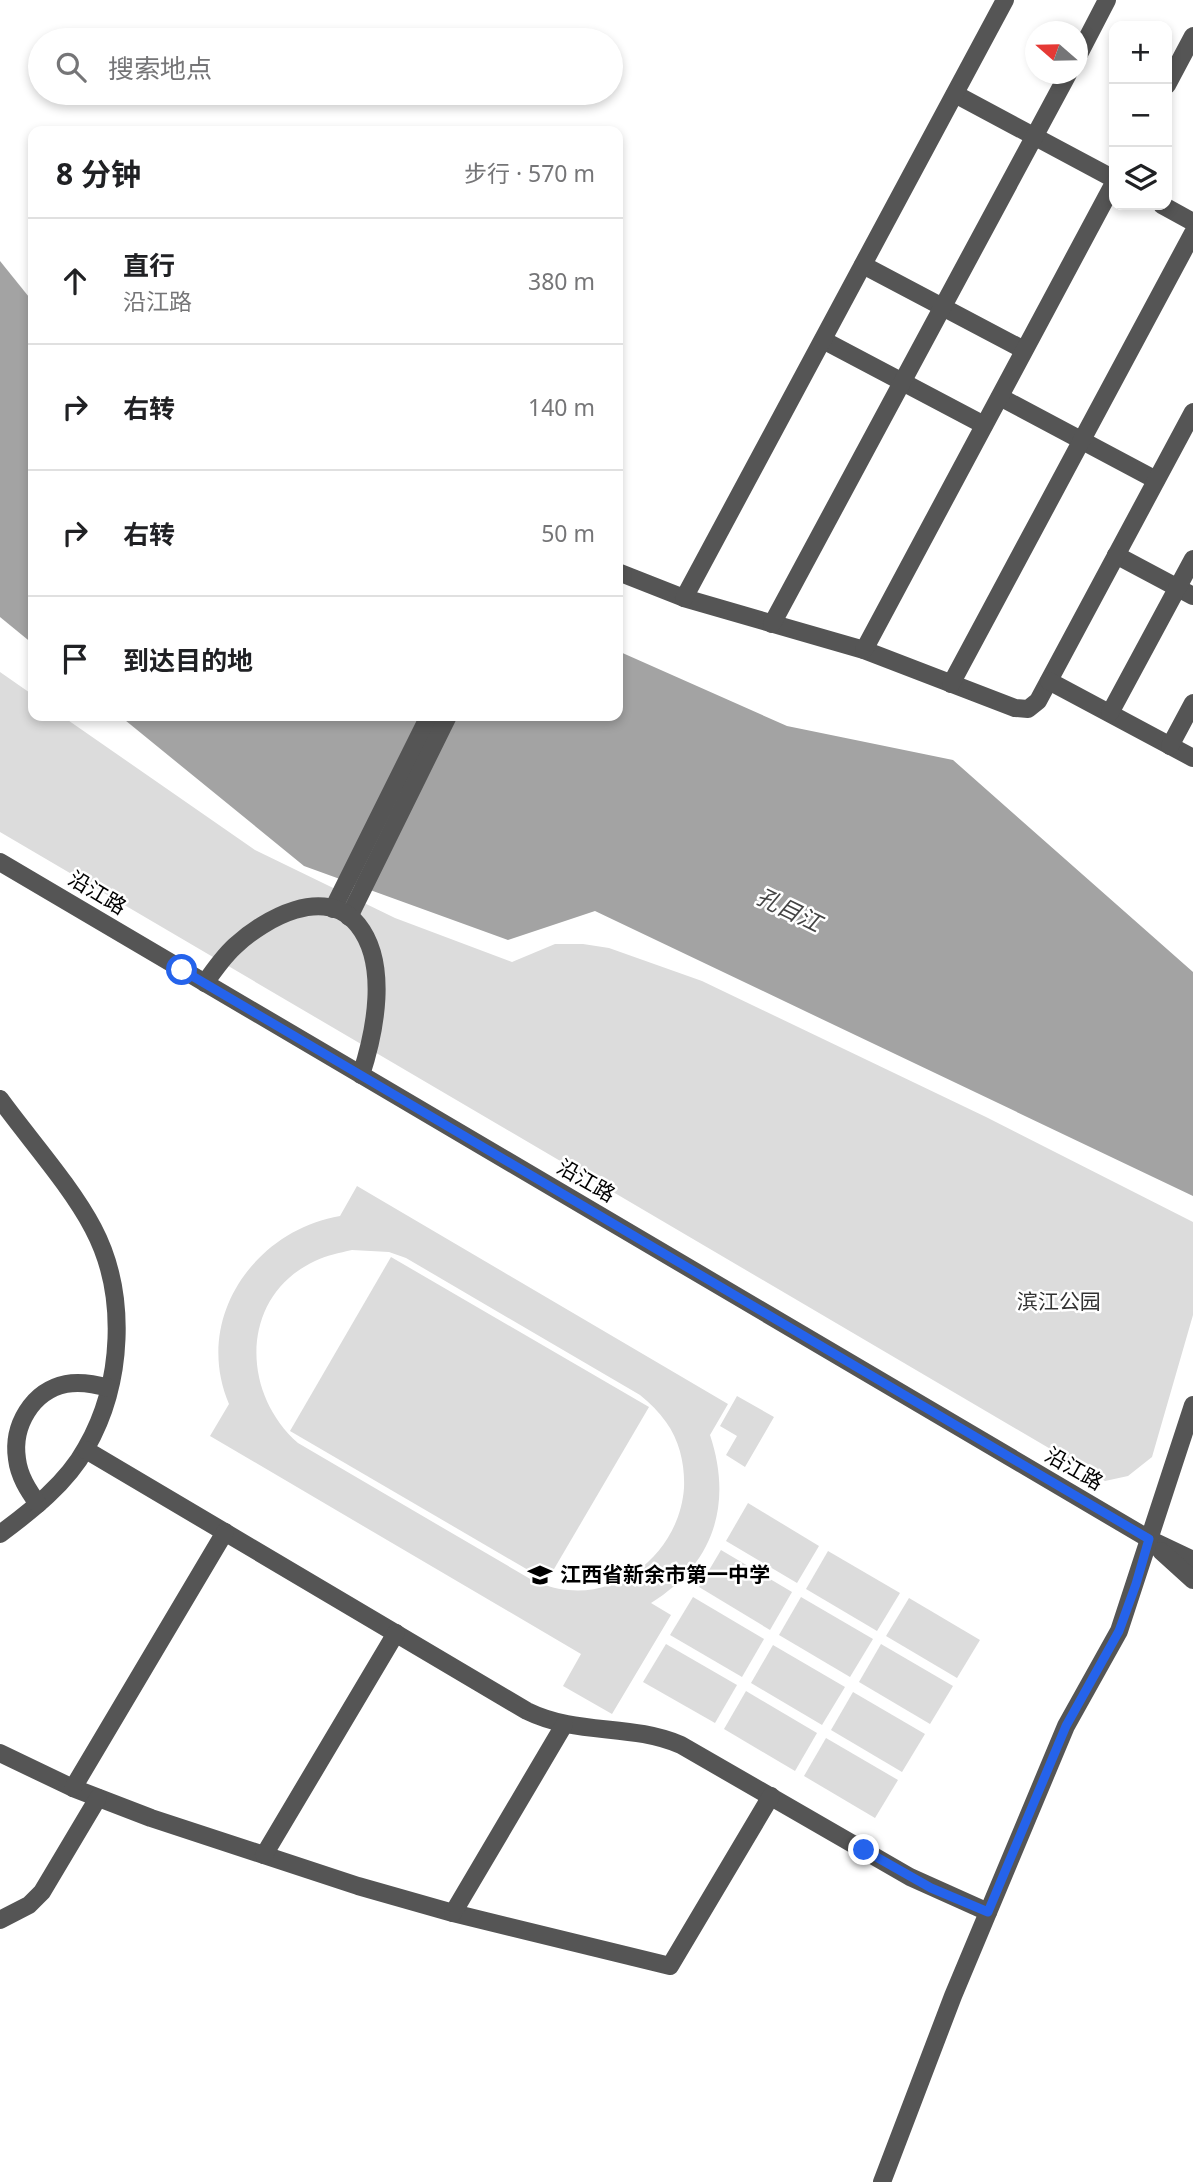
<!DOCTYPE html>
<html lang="zh">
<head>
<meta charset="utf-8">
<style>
	body { margin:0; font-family:"Noto Sans","Noto Sans SC",sans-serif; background:#f6f6f6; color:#202124 }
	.controls { position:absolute; right:21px; top:21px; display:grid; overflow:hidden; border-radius:14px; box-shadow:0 4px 10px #0003 }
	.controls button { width:63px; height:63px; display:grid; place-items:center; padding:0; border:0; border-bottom:2px solid #e0e0e0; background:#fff; color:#202124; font:35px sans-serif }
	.compass { position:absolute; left:1025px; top:21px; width:63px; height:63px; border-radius:50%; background:#fff; box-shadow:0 4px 10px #0003; rotate:290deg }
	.stop { position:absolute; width:21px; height:21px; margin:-16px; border:5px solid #2563eb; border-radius:50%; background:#fff }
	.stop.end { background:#2563eb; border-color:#fff; box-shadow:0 2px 7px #0008 }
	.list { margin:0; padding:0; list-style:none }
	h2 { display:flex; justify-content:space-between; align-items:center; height:91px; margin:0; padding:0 28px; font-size:30px }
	h2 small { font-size:23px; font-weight:400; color:#757577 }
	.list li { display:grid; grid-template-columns:46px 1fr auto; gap:21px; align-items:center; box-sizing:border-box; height:126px; padding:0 28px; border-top:2px solid #e0e0e0 }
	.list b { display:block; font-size:26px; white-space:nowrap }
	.list p { margin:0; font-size:23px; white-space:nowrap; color:#757577 }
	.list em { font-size:23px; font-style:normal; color:#757577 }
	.icon { flex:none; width:38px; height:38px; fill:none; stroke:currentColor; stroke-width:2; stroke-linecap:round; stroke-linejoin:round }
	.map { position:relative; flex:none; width:1193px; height:2182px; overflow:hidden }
	.search { position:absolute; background:#fff; box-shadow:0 4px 10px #0003; left:28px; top:28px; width:595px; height:77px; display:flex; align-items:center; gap:18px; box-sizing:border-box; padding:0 24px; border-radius:38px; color:#757577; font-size:26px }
	.panel { position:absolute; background:#fff; box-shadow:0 4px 10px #0003; left:28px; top:126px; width:595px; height:595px; border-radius:14px }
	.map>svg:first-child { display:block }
</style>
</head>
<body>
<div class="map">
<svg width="1193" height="2182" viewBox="0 0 1193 2182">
	<rect width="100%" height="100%" fill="#fff"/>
	<g fill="#dcdcdc" fill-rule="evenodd">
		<polygon points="0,672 33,695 33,716 62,716 255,850 395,918 512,962 555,944 583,944 609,948 702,981 986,1117 1193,1222 1193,1315 1152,1457 1128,1476 1105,1481 0,832"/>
		<path d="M357,1186L728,1404L710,1435C733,1504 714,1564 651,1603L671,1615L612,1714L563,1686L581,1654L210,1436L229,1404C193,1320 253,1231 340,1216ZM352,1250L389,1252L406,1258L640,1395C650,1403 659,1412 666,1422C680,1441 685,1466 684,1488C680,1546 628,1596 568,1590C555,1589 544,1585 532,1580L298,1443C240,1392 240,1296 315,1261C327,1255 339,1253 352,1250Z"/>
		<polygon points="391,1257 649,1407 547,1581 290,1431"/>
		<polygon points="737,1396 774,1417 745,1467 726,1455 737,1436 720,1426"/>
		<polygon points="748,1503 819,1546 797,1583 726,1541"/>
		<polygon points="721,1550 792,1592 770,1630 699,1587"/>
		<polygon points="828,1551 900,1593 877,1631 806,1589"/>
		<polygon points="693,1597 764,1639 742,1677 670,1635"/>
		<polygon points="801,1597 873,1639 850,1677 779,1635"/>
		<polygon points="909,1598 980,1640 957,1678 886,1636"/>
		<polygon points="666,1644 737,1685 715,1723 643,1682"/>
		<polygon points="881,1644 953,1686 930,1724 859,1682"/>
		<polygon points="773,1645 845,1687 822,1725 751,1683"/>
		<polygon points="746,1691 817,1733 795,1771 724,1729"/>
		<polygon points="853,1692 925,1734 902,1772 831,1730"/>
		<polygon points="826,1738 898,1780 875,1818 804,1776"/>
	</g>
	<g fill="#a3a3a3">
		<polygon points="0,261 33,302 33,644 0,617"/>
		<polygon points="618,651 787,726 953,760 1193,972 1193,1196 595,911 508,940 304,866 120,716 618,716"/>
	</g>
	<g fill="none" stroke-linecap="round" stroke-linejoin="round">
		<g stroke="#555" stroke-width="18">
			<polyline points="1078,56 1107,0"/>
			<polyline points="1167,85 1193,36"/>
			<polyline points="955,94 1114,179"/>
			<polyline points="1162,205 1193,222"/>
			<polyline points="863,265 1024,350"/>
			<polyline points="823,340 984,425"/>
			<polyline points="1000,397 1156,480"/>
			<polyline points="1116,555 1193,596"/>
			<polyline points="618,572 684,598 864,650 1015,708 1028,709 1038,701 1193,412"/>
			<polyline points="684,598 1005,0"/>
			<polyline points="772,624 1068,74"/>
			<polyline points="864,650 1114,183"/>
			<polyline points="1049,681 1193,758"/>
			<polyline points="951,684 1193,233"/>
			<polyline points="1110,713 1193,559"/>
			<polyline points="1170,746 1193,703"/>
			<polyline points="0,862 1149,1539 1193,1560"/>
			<polyline points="333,909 429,716"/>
			<polyline points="349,917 448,716"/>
			<path d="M205,983C214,970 223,957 235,946C264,919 325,884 358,925C389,964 375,1032 361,1075"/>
			<path d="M0,1099C29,1139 71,1186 93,1228C128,1294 123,1384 86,1448C67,1483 31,1511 0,1534"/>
			<path d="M86,1450L527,1711C578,1736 630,1723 681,1745L910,1877L988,1912"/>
			<path d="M38,1504C28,1490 19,1476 17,1459C12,1426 32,1391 66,1384C81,1381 95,1384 109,1388"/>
			<polyline points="1161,1551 1193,1580"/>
			<polyline points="0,1753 73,1788 151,1818 358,1886 453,1913 670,1966 771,1796"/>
			<polyline points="73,1788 225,1532"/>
			<polyline points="264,1855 396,1633"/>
			<polyline points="453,1913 564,1725"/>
			<polyline points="0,1920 29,1905 42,1892 98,1798"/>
			<polyline points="882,2182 953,1996 1066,1726 1119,1631 1193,1405"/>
		</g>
	</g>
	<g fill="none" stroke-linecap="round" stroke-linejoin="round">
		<polyline stroke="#2563eb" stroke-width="9" points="182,970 1149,1539 1136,1584 1119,1631 1066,1726 988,1912 931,1888 864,1850"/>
	</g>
	<defs>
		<g id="school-bare" transform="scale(1.89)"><path d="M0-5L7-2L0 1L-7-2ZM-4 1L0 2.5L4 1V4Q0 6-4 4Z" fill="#000" stroke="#fff" stroke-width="2.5" paint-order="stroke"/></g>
	</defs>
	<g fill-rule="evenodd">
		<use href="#school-bare" x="540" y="1575"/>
	</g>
	<g text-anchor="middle" stroke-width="5" stroke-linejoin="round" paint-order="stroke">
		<g font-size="21" fill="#000" stroke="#fff">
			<text transform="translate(97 893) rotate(31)" y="7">沿江路</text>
			<text transform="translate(586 1181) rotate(30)" y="7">沿江路</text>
			<text transform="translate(1074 1469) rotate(30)" y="7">沿江路</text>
		</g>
		<g font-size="21" fill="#333" stroke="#fff">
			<text x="1059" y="1309">滨江公园</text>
		</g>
		<g font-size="21" font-weight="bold" fill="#000" stroke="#fff" text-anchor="start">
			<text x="560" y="1582">江西省新余市第一中学</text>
		</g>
		<g font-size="23" font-style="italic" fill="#444" stroke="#fff">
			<text transform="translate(789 910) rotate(26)" y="8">孔目江</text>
		</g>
	</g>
</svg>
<div class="controls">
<button>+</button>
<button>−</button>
<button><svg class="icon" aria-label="layers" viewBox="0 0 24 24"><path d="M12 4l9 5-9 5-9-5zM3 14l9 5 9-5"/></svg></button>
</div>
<svg class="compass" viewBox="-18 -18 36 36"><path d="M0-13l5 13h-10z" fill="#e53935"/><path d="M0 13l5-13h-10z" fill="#757577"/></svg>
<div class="stop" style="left:182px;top:970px"></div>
<div class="stop end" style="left:864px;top:1850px"></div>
<div class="search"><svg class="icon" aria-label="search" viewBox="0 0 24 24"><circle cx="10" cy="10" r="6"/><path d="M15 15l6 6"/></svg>搜索地点</div>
<section class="panel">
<h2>8 分钟<small>步行 · 570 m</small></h2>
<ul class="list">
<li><svg class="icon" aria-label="ahead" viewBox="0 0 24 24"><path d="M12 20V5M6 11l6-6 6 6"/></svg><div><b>直行</b><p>沿江路</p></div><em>380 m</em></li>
<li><svg class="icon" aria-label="right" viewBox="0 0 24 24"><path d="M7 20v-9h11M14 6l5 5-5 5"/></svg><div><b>右转</b></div><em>140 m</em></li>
<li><svg class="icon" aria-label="right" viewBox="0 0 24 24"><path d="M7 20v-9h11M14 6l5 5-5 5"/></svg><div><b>右转</b></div><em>50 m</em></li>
<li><svg class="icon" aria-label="arrive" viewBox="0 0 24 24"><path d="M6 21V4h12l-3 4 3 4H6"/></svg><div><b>到达目的地</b></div></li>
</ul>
</section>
</div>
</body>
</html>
